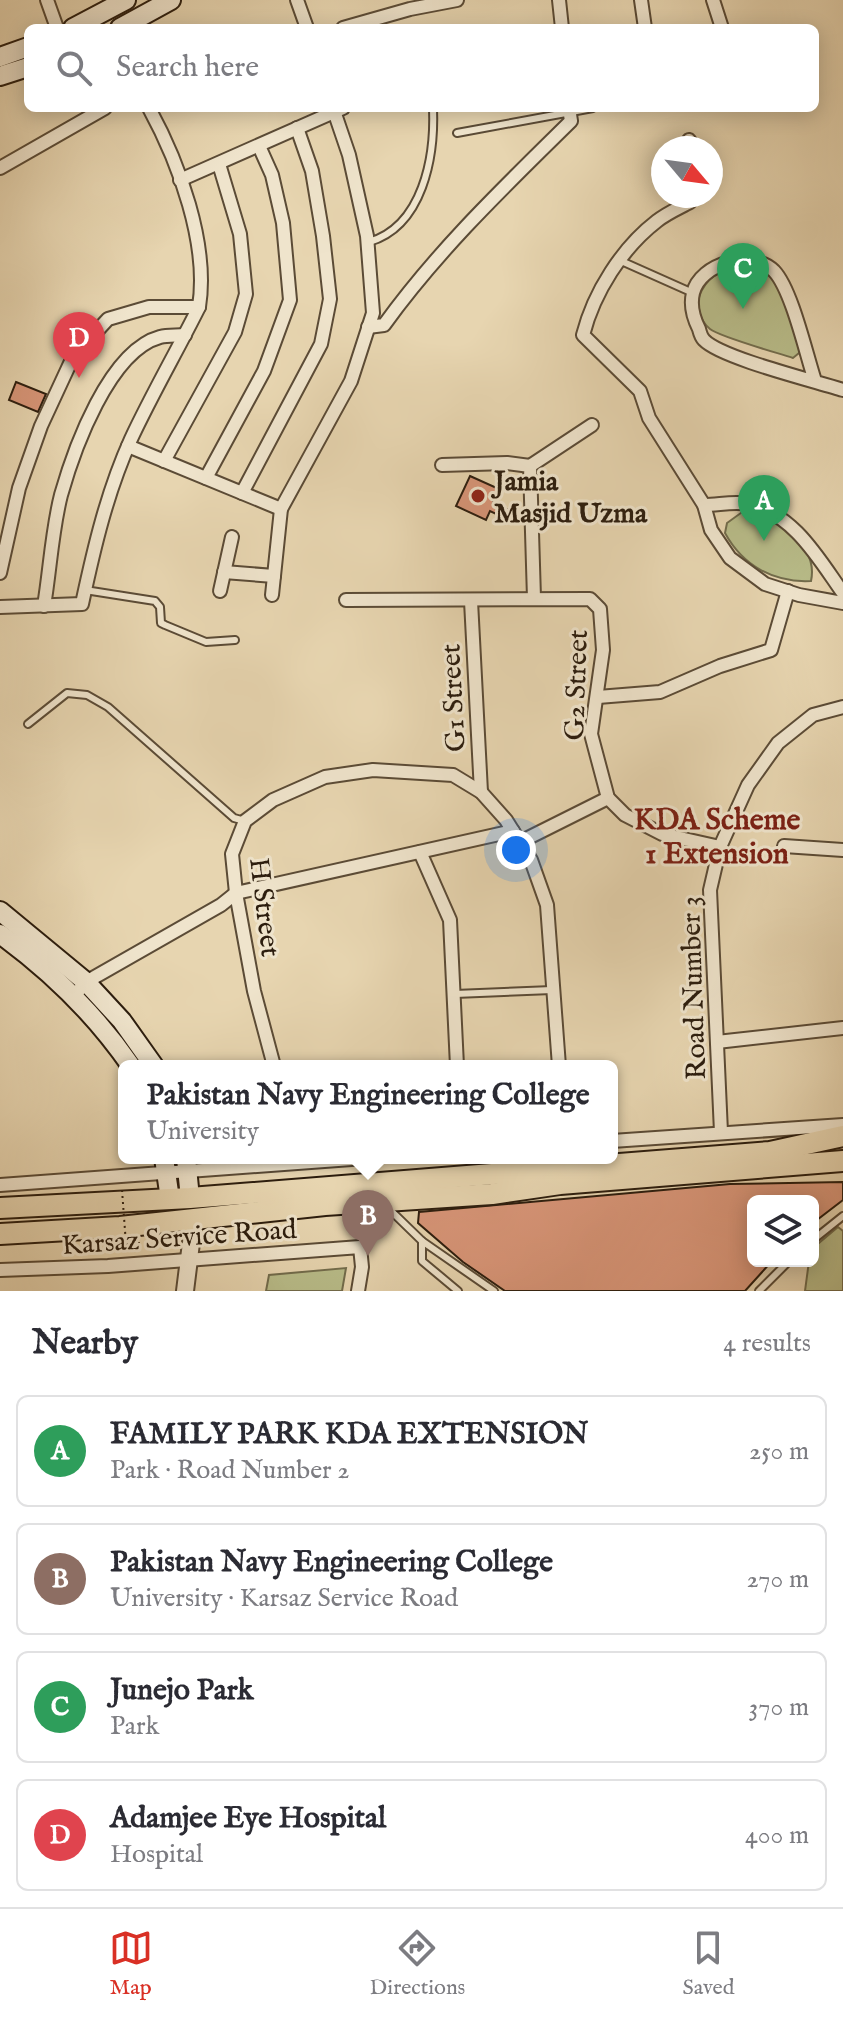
<!DOCTYPE html>
<html lang="en">
<head>
<meta charset="utf-8">
<style>
	body { margin:0; font-family:"IM FELL English",serif; background:#f2f2f3; color:#2b2b33 }
	.controls { position:absolute; right:24px; bottom:24px; display:grid; overflow:hidden; border-radius:12px; box-shadow:0 4px 20px #0003 }
	.controls button { width:72px; height:72px; display:grid; place-items:center; padding:0; border:0; border-bottom:2px solid #e1e1e2; background:#fff; color:#2b2b33; font:40px sans-serif }
	.compass { position:absolute; left:651px; top:136px; width:72px; height:72px; border-radius:50%; background:#fff; box-shadow:0 4px 20px #0003; rotate:119deg }
	.you { position:absolute; left:516px; top:850px; width:28px; height:28px; margin:-20px; border:6px solid #fff; border-radius:50%; background:#1a73e8; box-shadow:0 0 0 12px #1a73e833 }
	.badge { display:grid; place-items:center; width:52px; height:52px; border-radius:50%; background:#d93025; color:#fff; font-size:26px; font-weight:700 }
	.pin { position:absolute; translate:-50% -66px; filter:drop-shadow(0 2px 4px #0008) }
	.pin::after { content:''; position:absolute; top:42px; width:28px; height:24px; background:inherit; clip-path:polygon(0 0,100% 0,50% 100%) }
	.popup { position:absolute; left:118px; top:1060px; width:500px; height:104px; box-sizing:border-box; display:grid; place-content:center; border-radius:12px; background:#fff; filter:drop-shadow(0 2px 6px #0005); font-size:26px; white-space:nowrap; color:#7c7c81 }
	.popup b { font-size:30px; color:#2b2b33 }
	.popup::after { content:''; position:absolute; left:50%; top:100%; margin-left:-16px; border:16px solid transparent; border-top-color:#fff }
	.list { margin:0; padding:0; list-style:none }
	h2 { display:flex; justify-content:space-between; align-items:center; height:104px; margin:0; padding:0 32px; font-size:34px }
	h2 small { font-size:26px; font-weight:400; color:#7c7c81 }
	.list li { display:grid; grid-template-columns:52px 1fr auto; gap:24px; align-items:center; box-sizing:border-box; height:112px; margin:0 16px 16px; padding:0 16px; border:2px solid #e1e1e2; border-radius:12px }
	.list b { display:block; font-size:30px; white-space:nowrap }
	.list p { margin:0; font-size:26px; white-space:nowrap; color:#7c7c81 }
	.list em { font-size:26px; font-style:normal; color:#7c7c81 }
	.icon { flex:none; width:44px; height:44px; fill:none; stroke:currentColor; stroke-width:2; stroke-linecap:round; stroke-linejoin:round }
	.map { position:relative; flex:none; width:843px; height:1291px; overflow:hidden }
	.search { position:absolute; background:#fff; box-shadow:0 4px 20px #0003; left:24px; right:24px; top:24px; height:88px; display:flex; align-items:center; gap:20px; box-sizing:border-box; padding:0 28px; border-radius:12px; color:#7c7c81; font-size:30px }
	.sheet { height:616px; background:#fff }
	nav { display:flex; justify-content:space-around; align-items:center; box-sizing:border-box; height:112px; border-top:2px solid #e1e1e2; background:#fff; font-size:22px; color:#7c7c81 }
	nav a { display:grid; justify-items:center; gap:4px }
	nav .on { color:#d93025 }
	.map>svg:first-child { display:block }
</style>
</head>
<body>
<div class="map">
<svg width="843" height="1291" viewBox="0 0 843 1291">
	<rect width="100%" height="100%" fill="#e7d5b0"/>
	<filter id="stains"><feTurbulence type="fractalNoise" baseFrequency=".0025" numOctaves="4"/><feColorMatrix values="0 0 0 0 .2 0 0 0 0 .09 0 0 0 0 .02 0 0 0 .5 -.17"/></filter>
	<radialGradient id="worn" r=".72"><stop offset=".6" stop-color="#630" stop-opacity="0"/><stop offset="1" stop-color="#630" stop-opacity=".3"/></radialGradient>
	<g fill="#b8bc89" stroke="#726c4c" stroke-width="2">
		<path d="M744,265C755,267 765,269 773,278C785,292 799,336 799,353L793,358C778,353 720,337 710,329C699,320 695,302 702,290C711,273 726,269 744,265Z"/>
		<path d="M745,510C775,518 819,544 811,581C774,583 743,566 725,533L727,523Z"/>
		<polygon points="838,1227 843,1231 843,1291 805,1291 809,1261 813,1261 813,1248"/>
		<polygon points="346,1268 342,1291 266,1291 269,1275"/>
	</g>
	<g fill="#d99679" stroke="#2c1d0e" stroke-width="2">
		<polygon points="16,382 46,394 38,412 9,400"/>
		<polygon points="470,476 499,489 493,503 511,511 507,519 490,511 486,520 456,506"/>
		<polygon points="843,1182 843,1200 813,1223 813,1201 753,1201 753,1261 772,1261 745,1291 505,1291 463,1262 418,1223 419,1212 730,1184"/>
	</g>
	<g fill="none" stroke-linecap="round" stroke-linejoin="round">
		<g stroke="#5b4b36" stroke-width="10">
			<g id="service">
				<polyline points="457,133 593,108"/>
				<path d="M369,242C423,226 435,157 433,108"/>
				<polyline points="619,260 693,293"/>
				<polyline points="85,590 155,601 160,607 161,623 165,625 206,642 235,640"/>
				<polyline points="28,724 67,693 87,695 108,707 234,818 245,821"/>
				<polyline points="455,994 552,990"/>
				<polyline points="387,1207 422,1241 494,1291"/>
				<polyline points="813,1240 843,1216"/>
				<polyline points="422,1241 422,1261 458,1291"/>
				<polyline points="759,1291 789,1261"/>
			</g>
		</g>
		<g stroke="#5b4b36" stroke-width="16">
			<g id="minor">
				<polyline points="47,0 57,28"/>
				<polyline points="297,0 307,28"/>
				<polyline points="559,0 562,28"/>
				<polyline points="641,0 645,28"/>
				<polyline points="713,0 722,28"/>
				<polyline points="343,28 410,9 457,0"/>
				<polyline points="689,140 695,148"/>
				<polyline points="0,168 105,108"/>
				<polyline points="180,180 343,108"/>
				<path d="M692,196L690,202C679,208 667,213 657,221C622,248 594,292 583,335L640,391L649,418L704,505L711,530L730,558L765,584L799,595L843,603"/>
				<path d="M368,327L384,325C438,250 505,186 571,121L569,108"/>
				<path d="M815,381C806,354 792,290 774,271C752,249 700,263 693,293C690,305 694,319 699,329C700,333 701,337 704,340C721,358 815,381 843,390"/>
				<polyline points="128,446 281,509"/>
				<polyline points="164,461 235,332 246,294 240,234 219,164"/>
				<polyline points="442,465 507,463 530,466 534,598"/>
				<polyline points="530,466 592,425"/>
				<polyline points="206,478 264,371 290,300 283,223 272,175 259,146"/>
				<polyline points="242,493 321,344 330,299 323,236 312,171 297,128"/>
				<path d="M704,505C718,505 735,501 748,504C794,514 818,558 843,593"/>
				<polyline points="224,572 274,576"/>
				<polyline points="0,573 19,488 41,426 73,357 108,319 149,307 199,307"/>
				<polyline points="220,591 232,537"/>
				<polyline points="272,595 281,509 351,381 373,313 367,236 349,155 333,108"/>
				<polyline points="346,600 590,599 600,609 603,650 591,734 608,798 625,815 662,834 720,847"/>
				<polyline points="471,601 481,792"/>
				<path d="M44,606C50,570 52,530 61,495C74,449 109,351 160,337C168,335 177,336 185,335"/>
				<path d="M0,607L82,604C94,548 107,492 131,439C152,394 177,351 199,307C209,244 179,163 149,108"/>
				<polyline points="598,697 660,692 720,666 771,650 788,591"/>
				<polyline points="520,842 608,798"/>
				<polyline points="784,846 843,850"/>
				<polyline points="420,852 450,920 457,1066"/>
				<polyline points="74,996 86,982 221,905 236,893 513,831"/>
				<polyline points="717,1042 843,1028"/>
				<polyline points="274,1066 254,991 236,893 232,854 245,821 273,800 325,777 373,770 453,775 481,792 506,820 531,860 547,905 559,1066"/>
				<polyline points="721,1132 710,890 720,847 748,785 778,743 813,715 843,707"/>
				<polyline points="612,1141 843,1125"/>
				<polyline points="0,1185 365,1158"/>
				<polyline points="0,1270 108,1266 360,1247 362,1267 358,1291"/>
			</g>
		</g>
		<g stroke="#5b4b36" stroke-width="20">
			<polyline id="tertiary" points="185,1291 194,1219"/>
		</g>
		<g stroke="#2c1d0e" stroke-width="22">
			<g id="secondary">
				<polyline points="73,28 126,0"/>
				<polyline points="120,28 171,0"/>
				<polyline points="0,57 28,47"/>
				<polyline points="0,76 28,67"/>
				<polyline points="0,911 86,982 122,1021 154,1066"/>
				<path d="M0,934C51,971 95,1014 131,1066"/>
				<polyline points="164,1158 170,1199"/>
				<polyline points="186,1158 190,1198"/>
			</g>
		</g>
		<g stroke="#2c1d0e" stroke-width="24">
			<g id="trunk">
				<polyline points="0,1208 190,1198 770,1152 843,1136"/>
				<polyline points="0,1234 120,1227 325,1205 492,1194 560,1184 843,1161"/>
			</g>
		</g>
		<polyline stroke="#2c1d0e" stroke-width="2" stroke-dasharray="2 4" stroke-linecap="butt" points="126,1244 139,1243 139,1250"/>
		<use href="#service" stroke="#efe4cc" stroke-width="6"/>
		<use href="#minor" stroke="#efe4cc" stroke-width="12"/>
		<use href="#tertiary" stroke="#efe4cc" stroke-width="16"/>
		<use href="#secondary" stroke="#efe4cc" stroke-width="18"/>
		<use href="#trunk" stroke="#e7d5b0" stroke-width="20"/>
		<polyline stroke="#2c1d0e" stroke-width="2" stroke-dasharray="2 4" stroke-linecap="butt" points="122,1190 126,1244"/>
	</g>
	<circle fill="#8f2418" stroke="#efe4cc" stroke-width="3" cx="478" cy="496" r="8"/>
	<g text-anchor="middle" stroke-width="6" stroke-linejoin="round" paint-order="stroke">
		<g font-size="28" font-weight="bold" fill="#2c1d0e" stroke="#efe4cc" text-anchor="start">
			<text x="494" y="490">Jamia<tspan x="494" dy="32">Masjid Uzma</tspan></text>
		</g>
		<g font-size="28" fill="#2c1d0e" stroke="#efe4cc">
			<text transform="translate(575 685) rotate(-88)" y="10">G2 Street</text>
			<text transform="translate(452 698) rotate(-93)" y="10">G1 Street</text>
			<text transform="translate(266 907) rotate(83)" y="10">H Street</text>
			<text transform="translate(692 988) rotate(-92)" y="10">Road Number 3</text>
			<text transform="translate(179 1236) rotate(-4)" y="10">Karsaz Service Road</text>
		</g>
		<g font-size="30" font-weight="bold" fill="#7a1f14" stroke="#efe4cc">
			<text x="717" y="829">KDA Scheme<tspan x="717" dy="34">1 Extension</tspan></text>
		</g>
	</g>
	<rect width="100%" height="100%" filter="url(#stains)"/>
	<rect width="100%" height="100%" fill="url(#worn)"/>
</svg>
<div class="controls">
<button><svg class="icon" aria-label="layers" viewBox="0 0 24 24"><path d="M12 4l9 5-9 5-9-5zM3 14l9 5 9-5"/></svg></button>
</div>
<svg class="compass" viewBox="-18 -18 36 36"><path d="M0-13l5 13h-10z" fill="#e53935"/><path d="M0 13l5-13h-10z" fill="#7c7c81"/></svg>
<div class="you"></div>
<div class="pin badge" style="left:764px;top:541px;background:#2e9e5b">A</div>
<div class="pin badge" style="left:368px;top:1256px;background:#8d6e63">B</div>
<div class="popup"><b>Pakistan Navy Engineering College</b>University</div>
<div class="pin badge" style="left:743px;top:309px;background:#2e9e5b">C</div>
<div class="pin badge" style="left:79px;top:378px;background:#e0444e">D</div>
<div class="search"><svg class="icon" aria-label="search" viewBox="0 0 24 24"><circle cx="10" cy="10" r="6"/><path d="M15 15l6 6"/></svg>Search here</div>
</div>
<section class="sheet">
<h2>Nearby<small>4 results</small></h2>
<ul class="list">
<li><span class="badge" style="background:#2e9e5b">A</span><div><b>FAMILY PARK KDA EXTENSION</b><p>Park · Road Number 2</p></div><em>250 m</em></li>
<li><span class="badge" style="background:#8d6e63">B</span><div><b>Pakistan Navy Engineering College</b><p>University · Karsaz Service Road</p></div><em>270 m</em></li>
<li><span class="badge" style="background:#2e9e5b">C</span><div><b>Junejo Park</b><p>Park</p></div><em>370 m</em></li>
<li><span class="badge" style="background:#e0444e">D</span><div><b>Adamjee Eye Hospital</b><p>Hospital</p></div><em>400 m</em></li>
</ul>
</section>
<nav>
<a class="on"><svg class="icon" aria-label="map" viewBox="0 0 24 24"><path d="M3 6l6-2 6 2 6-2v14l-6 2-6-2-6 2zM9 4v14M15 6v14"/></svg>Map</a>
<a><svg class="icon" aria-label="directions" viewBox="0 0 24 24"><path d="M12 3l9 9-9 9-9-9zM9 14v-3h6M13 9l2 2-2 2"/></svg>Directions</a>
<a><svg class="icon" aria-label="saved" viewBox="0 0 24 24"><path d="M7 4h10v16l-5-4-5 4z"/></svg>Saved</a>
</nav>
</body>
</html>
